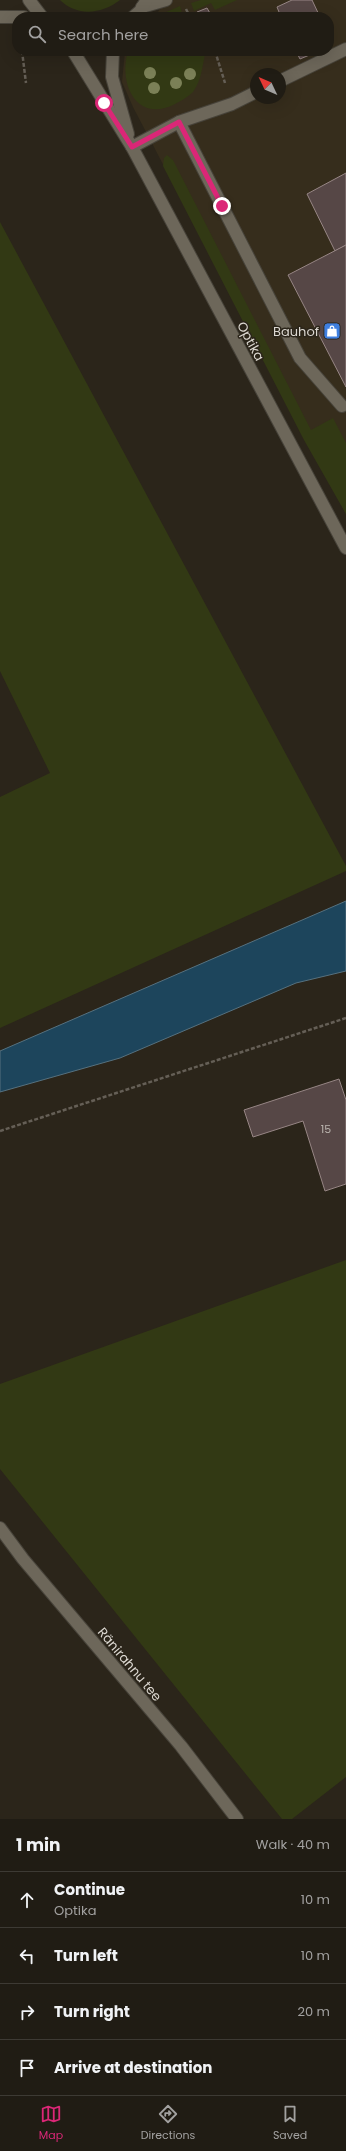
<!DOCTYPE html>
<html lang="en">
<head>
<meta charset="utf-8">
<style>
	body { margin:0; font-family:Poppins,sans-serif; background:#28251d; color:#f1f3f6 }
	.compass { position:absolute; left:250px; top:68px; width:36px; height:36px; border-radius:50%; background:#201c14; box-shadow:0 4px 16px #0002; rotate:314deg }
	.stop { position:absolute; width:12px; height:12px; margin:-9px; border:3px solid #db2777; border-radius:50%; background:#fff }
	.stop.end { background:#db2777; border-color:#fff; box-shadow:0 1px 4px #0008 }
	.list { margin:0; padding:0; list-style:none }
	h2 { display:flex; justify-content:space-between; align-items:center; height:52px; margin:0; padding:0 16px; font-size:17px }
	h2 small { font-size:13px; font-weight:400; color:#a2a1a0 }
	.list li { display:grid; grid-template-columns:26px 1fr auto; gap:12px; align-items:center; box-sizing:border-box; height:56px; padding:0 16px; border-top:1px solid #3d3a34 }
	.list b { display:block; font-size:15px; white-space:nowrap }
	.list p { margin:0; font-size:13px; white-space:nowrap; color:#a2a1a0 }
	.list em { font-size:13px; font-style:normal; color:#a2a1a0 }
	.icon { flex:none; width:22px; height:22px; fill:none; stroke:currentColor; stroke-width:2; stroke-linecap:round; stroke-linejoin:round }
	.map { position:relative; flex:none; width:346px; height:1819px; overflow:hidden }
	.search { position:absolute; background:#201c14; box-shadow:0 4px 16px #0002; left:12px; right:12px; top:12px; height:44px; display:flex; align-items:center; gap:10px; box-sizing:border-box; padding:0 14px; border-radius:16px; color:#a2a1a0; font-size:15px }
	.sheet { height:276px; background:#201c14 }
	nav { display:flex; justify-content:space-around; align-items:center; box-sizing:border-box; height:56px; border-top:1px solid #3d3a34; background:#201c14; font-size:11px; color:#a2a1a0 }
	nav a { display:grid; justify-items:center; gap:2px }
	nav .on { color:#db2777 }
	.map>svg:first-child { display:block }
</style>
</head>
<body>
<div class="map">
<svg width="346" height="1819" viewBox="0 0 346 1819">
	<rect width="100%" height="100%" fill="#2b251a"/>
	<path fill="#362d1c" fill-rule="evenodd" d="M160,0H346V514L133,107L122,82L125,51H329V17H150L159,11ZM256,74H280V98H256Z"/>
	<g fill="#323914">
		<path d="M60,0H120C102,14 77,17 60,0Z"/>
		<polygon points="201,0 237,0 215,10 211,3 194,11 191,3"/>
		<polygon points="180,6 183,17 155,17"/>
		<path d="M128,51H206C202,65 202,80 193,92C188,97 181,101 175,104C137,124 118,84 128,51Z"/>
		<polygon points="167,155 173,160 311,430 333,418 346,443 346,514 304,440 163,166 164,158"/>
		<polygon points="0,222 346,866 346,871 0,1028 0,797 50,773 0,671"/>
		<polygon points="346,1260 346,1777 292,1819 282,1819 0,1469 0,1384"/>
	</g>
	<polygon fill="#1d455c" stroke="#56717f" points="346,901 346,971 296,983 120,1058 0,1092 0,1051"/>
	<g fill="#564746" stroke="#978685">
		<polygon points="292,0 312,0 320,17 281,17 277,7"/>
		<polygon points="207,8 211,15 199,17 197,12"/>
		<polygon points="296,51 319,51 300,59"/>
		<polygon points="346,173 346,245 335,251 307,194"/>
		<polygon points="346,245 346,387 288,275"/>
		<polygon points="339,1079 346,1100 346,1184 325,1191 303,1121 253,1137 244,1110"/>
	</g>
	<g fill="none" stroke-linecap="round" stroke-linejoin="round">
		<g stroke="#47433a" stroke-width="14">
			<g id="service">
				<polyline points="280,81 346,49"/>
				<polyline points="179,122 300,358 342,406"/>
				<polyline points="132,147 179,122 232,104 256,92"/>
			</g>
		</g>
		<g stroke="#47433a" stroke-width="14">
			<g id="minor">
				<polyline points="29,0 42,17"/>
				<polyline points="142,7 166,0"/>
				<polyline points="0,17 24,17"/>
				<polyline points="133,17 140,11 146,1"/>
				<polyline points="73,51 132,147 346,548"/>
				<polyline points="113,51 112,77 128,134"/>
				<polyline points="0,1528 23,1559 181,1746 237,1819"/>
			</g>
		</g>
		<g stroke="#655f56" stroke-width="2.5" stroke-dasharray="4 2" stroke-linecap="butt">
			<polyline points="186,9 190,17"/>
			<polyline points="22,51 26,83"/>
			<polyline points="215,51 225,83"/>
			<polyline points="0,1131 346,1018"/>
		</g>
		<use href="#service" stroke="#6d675a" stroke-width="12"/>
		<use href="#minor" stroke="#6d675a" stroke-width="12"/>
	</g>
	<g fill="#7b8057">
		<circle cx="150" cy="73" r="6"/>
		<circle cx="190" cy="74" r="6"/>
		<circle cx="176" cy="83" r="6"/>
		<circle cx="154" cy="88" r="6"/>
	</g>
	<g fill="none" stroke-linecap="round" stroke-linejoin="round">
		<polyline stroke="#db2777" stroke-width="5" points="104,103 132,147 179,122 222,206"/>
	</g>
	<defs>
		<g id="shop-square" transform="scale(0.9)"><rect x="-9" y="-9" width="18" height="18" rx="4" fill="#3f7fe0" stroke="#2b251a"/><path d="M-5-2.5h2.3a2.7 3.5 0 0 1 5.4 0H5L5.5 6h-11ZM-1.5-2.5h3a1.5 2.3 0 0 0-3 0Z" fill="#fff"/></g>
	</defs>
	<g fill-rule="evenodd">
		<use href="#shop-square" x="332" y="331"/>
	</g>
	<g text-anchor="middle" stroke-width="3" stroke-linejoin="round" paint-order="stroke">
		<g font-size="11" fill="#bab4ae">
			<text x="326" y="1133">15</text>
		</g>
		<g font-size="13" fill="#dcd8d1" stroke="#2b251a" text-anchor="end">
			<text x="319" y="336">Bauhof</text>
		</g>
		<g font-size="13" fill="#dcd8d1" stroke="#2b251a">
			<text transform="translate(251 341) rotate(62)" y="5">Optika</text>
			<text transform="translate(130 1664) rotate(50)" y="5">Ränirahnu tee</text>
		</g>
	</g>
</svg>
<svg class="compass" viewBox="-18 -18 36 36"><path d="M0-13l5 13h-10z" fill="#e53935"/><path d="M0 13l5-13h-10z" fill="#a2a1a0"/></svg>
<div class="stop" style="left:104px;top:103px"></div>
<div class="stop end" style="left:222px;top:206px"></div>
<div class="search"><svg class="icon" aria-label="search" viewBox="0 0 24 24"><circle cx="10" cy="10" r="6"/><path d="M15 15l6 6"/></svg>Search here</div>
</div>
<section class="sheet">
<h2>1 min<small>Walk · 40 m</small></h2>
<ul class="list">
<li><svg class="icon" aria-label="ahead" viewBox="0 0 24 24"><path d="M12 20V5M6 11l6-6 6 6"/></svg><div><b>Continue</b><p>Optika</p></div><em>10 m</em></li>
<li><svg class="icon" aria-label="left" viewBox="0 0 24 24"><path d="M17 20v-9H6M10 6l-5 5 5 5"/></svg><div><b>Turn left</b></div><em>10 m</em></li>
<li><svg class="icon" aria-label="right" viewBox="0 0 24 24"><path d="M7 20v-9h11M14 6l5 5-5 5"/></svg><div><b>Turn right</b></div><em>20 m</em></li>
<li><svg class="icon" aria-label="arrive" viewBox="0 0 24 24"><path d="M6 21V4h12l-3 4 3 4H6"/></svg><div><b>Arrive at destination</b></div></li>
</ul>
</section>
<nav>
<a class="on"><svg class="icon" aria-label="map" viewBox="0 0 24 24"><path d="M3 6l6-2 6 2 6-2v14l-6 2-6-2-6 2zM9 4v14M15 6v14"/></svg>Map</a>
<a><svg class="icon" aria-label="directions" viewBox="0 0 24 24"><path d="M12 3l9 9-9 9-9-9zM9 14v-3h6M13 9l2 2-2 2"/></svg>Directions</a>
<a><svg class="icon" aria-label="saved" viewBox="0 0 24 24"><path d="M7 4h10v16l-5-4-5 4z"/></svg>Saved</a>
</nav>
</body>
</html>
